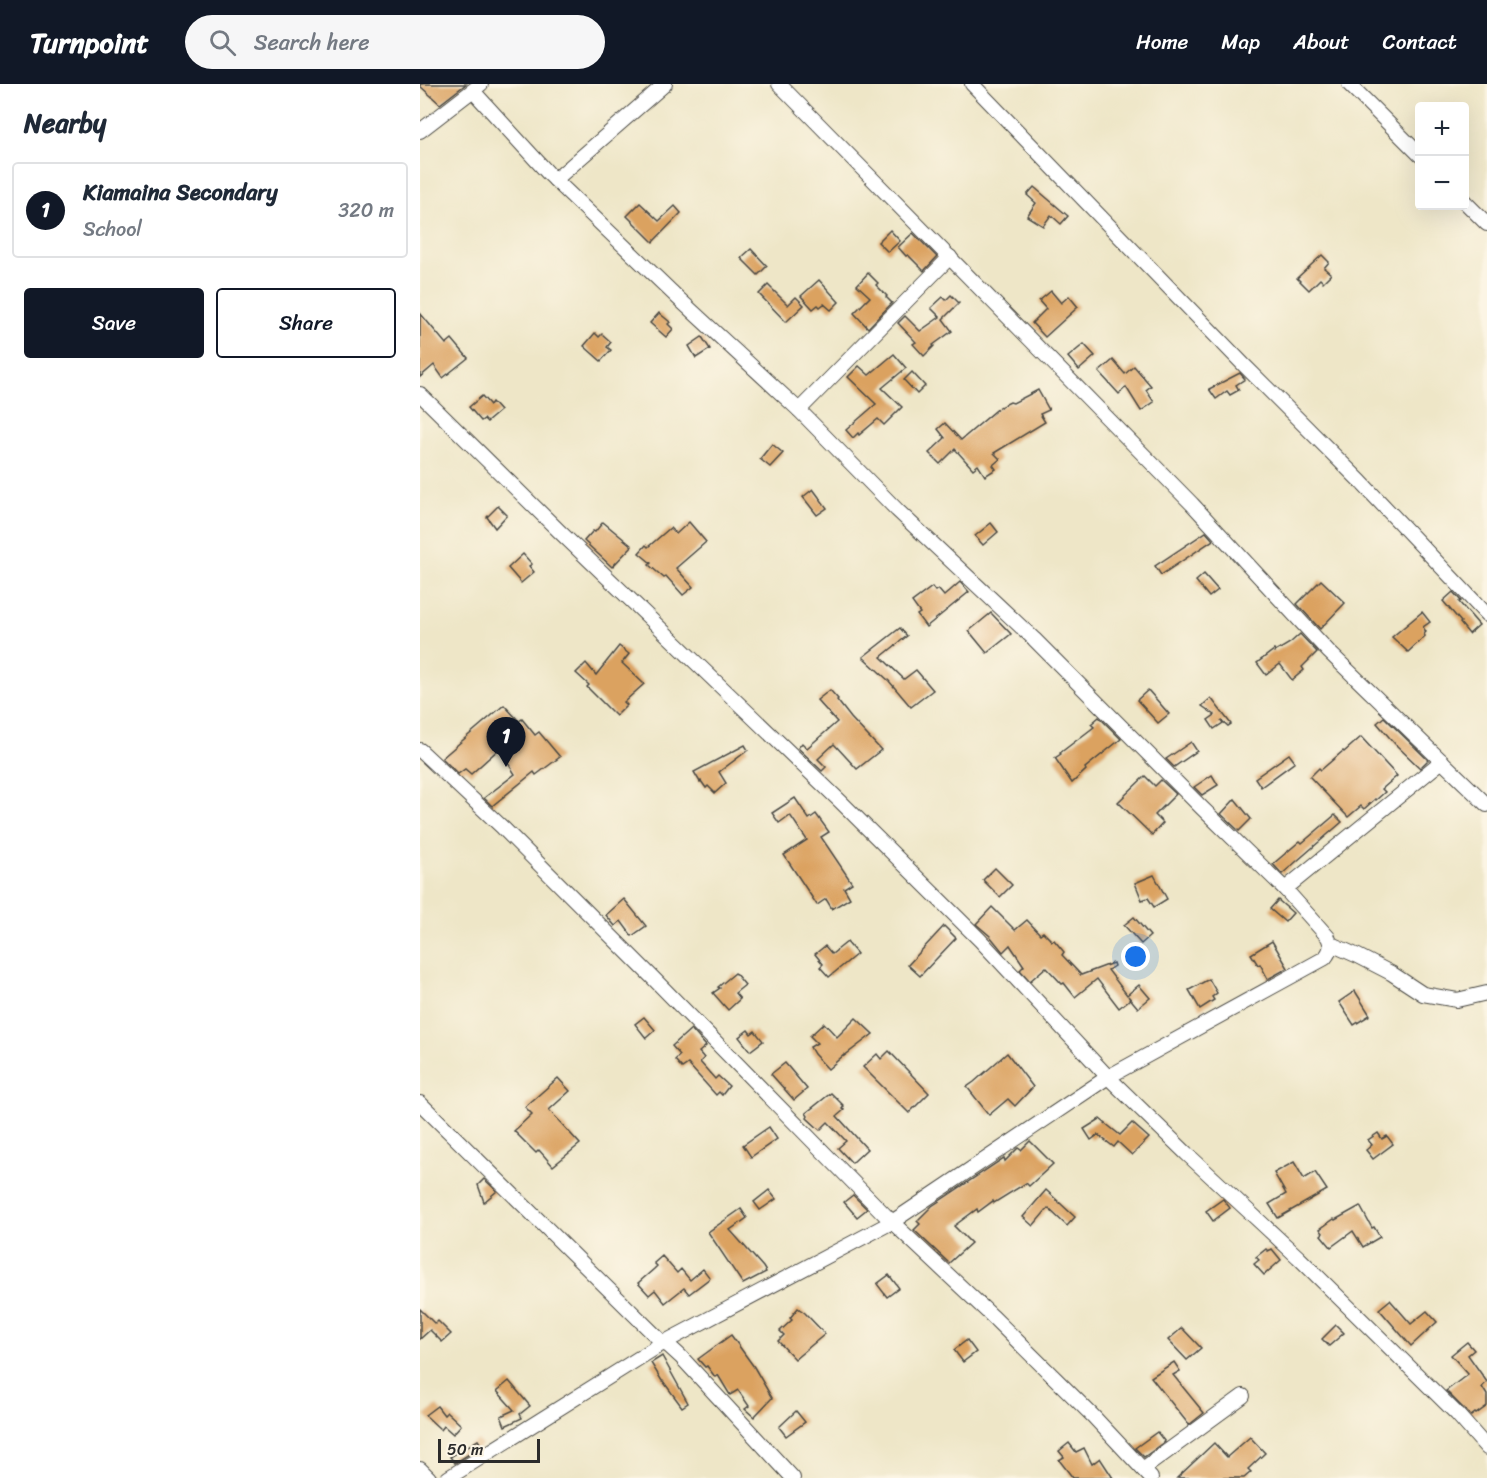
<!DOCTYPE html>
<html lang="en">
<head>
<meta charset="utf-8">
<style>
	body { margin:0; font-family:Sriracha,sans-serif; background:#f6f6f7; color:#1f2937 }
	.controls { position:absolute; right:18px; top:18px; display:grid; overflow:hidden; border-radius:6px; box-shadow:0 6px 24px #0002 }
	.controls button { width:54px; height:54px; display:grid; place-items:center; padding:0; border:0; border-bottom:2px solid #e0e1e3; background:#fff; color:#1f2937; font:30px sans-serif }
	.scale { position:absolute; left:18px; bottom:15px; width:102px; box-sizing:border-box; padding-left:6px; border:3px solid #2b2b2b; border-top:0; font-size:16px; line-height:21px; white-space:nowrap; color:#2b2b2b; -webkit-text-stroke:4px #fcf5e5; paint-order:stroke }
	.you { position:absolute; left:716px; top:873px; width:21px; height:21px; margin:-15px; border:4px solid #fff; border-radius:50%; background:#1a73e8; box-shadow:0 0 0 9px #1a73e833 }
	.badge { display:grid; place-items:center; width:39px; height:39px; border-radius:50%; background:#111827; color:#fff; font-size:20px; font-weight:700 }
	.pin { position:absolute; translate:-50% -50px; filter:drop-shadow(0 2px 3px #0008) }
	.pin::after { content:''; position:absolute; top:32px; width:21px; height:18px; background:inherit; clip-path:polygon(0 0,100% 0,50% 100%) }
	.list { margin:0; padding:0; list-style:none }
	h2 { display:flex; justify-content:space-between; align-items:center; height:78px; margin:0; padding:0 24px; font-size:26px }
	h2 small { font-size:20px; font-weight:400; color:#747a83 }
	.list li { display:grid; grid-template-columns:39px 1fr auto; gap:18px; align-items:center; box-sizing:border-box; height:96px; margin:0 12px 12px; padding:0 12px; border:2px solid #e0e1e3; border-radius:6px }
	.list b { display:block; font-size:22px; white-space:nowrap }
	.list p { margin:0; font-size:20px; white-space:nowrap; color:#747a83 }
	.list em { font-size:20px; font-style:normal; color:#747a83 }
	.actions { display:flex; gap:12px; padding:18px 24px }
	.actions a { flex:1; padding:14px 0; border:2px solid #111827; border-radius:6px; text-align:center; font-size:21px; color:#111827 }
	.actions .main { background:#111827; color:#fff }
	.icon { flex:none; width:33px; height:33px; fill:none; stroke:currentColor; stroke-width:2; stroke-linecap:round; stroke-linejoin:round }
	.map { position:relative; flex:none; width:1067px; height:1394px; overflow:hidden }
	header { display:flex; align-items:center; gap:36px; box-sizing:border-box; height:84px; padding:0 30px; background:#111827; color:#fff }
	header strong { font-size:28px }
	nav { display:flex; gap:33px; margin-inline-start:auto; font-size:21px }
	.search { width:420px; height:54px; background:#f6f6f7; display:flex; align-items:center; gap:15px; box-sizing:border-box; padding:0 21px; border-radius:33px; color:#747a83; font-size:22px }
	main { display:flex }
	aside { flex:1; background:#fff }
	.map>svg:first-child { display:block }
</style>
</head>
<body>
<header>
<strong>Turnpoint</strong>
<div class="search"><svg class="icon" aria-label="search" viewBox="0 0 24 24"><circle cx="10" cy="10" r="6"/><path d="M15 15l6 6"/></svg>Search here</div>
<nav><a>Home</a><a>Map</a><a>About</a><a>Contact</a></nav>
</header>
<main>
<aside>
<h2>Nearby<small></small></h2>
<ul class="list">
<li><span class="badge">1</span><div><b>Kiamaina Secondary</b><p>School</p></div><em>320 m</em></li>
</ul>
<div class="actions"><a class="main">Save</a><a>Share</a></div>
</aside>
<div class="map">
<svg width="1067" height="1394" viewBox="0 0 1067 1394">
	<rect width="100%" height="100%" fill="#fcf5e5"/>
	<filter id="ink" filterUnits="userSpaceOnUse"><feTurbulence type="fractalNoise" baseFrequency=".0167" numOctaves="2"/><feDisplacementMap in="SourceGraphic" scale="12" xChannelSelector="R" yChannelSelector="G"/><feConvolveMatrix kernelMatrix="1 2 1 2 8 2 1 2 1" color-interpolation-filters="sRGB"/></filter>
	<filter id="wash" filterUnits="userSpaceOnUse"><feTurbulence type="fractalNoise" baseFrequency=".008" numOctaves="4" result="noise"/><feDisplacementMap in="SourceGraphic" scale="24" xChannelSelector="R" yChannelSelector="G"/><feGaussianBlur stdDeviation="1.35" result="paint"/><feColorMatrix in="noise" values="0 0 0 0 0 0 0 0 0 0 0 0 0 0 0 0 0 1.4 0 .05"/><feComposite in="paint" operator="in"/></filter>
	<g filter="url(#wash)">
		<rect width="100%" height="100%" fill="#eee6c7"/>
		<g id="blocks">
			<g fill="#dba260">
				<polygon points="0,0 46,0 20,20 0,2"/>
				<polygon points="614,103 648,132 641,140 631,131 623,142 607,132 616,119 607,111"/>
				<polygon points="220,119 239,137 255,122 261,129 233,158 207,132"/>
				<polygon points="470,146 480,157 468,168 458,158"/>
				<polygon points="493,149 517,173 504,187 488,171 486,172 478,163"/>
				<polygon points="331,165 347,182 338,191 321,174"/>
				<polygon points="902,171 909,178 904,184 911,190 903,198 900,195 889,206 877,194"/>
				<polygon points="448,189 458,199 456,201 467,212 466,213 472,219 448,244 434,229 450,213 437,201"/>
				<polygon points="399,196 419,218 411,226 404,220 400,223 398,221 393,225 381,212"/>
				<polygon points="348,201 368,221 376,213 384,221 366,238 339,210"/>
				<polygon points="631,207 641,219 649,212 658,223 625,253 612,239 626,225 619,217"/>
				<polygon points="531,211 539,219 523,235 532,247 513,261 514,262 504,272 493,260 496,258 478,239 485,232 500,247 520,233 511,224 523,213 526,216"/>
				<polygon points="0,229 26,260 32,255 48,274 23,294 14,281 0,293"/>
				<polygon points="239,229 250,238 248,240 253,245 246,253 230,239"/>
				<polygon points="175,249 179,253 182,250 191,258 187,263 191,266 181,277 164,262"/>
				<polygon points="282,253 290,265 276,274 269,262"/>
				<polygon points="664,260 675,272 659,286 648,273"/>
				<polygon points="474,270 486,284 462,304 482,323 464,341 458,335 439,351 438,349 433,354 426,346 456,320 428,293 439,282 449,291"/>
				<polygon points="693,276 705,290 714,282 731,302 726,306 734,318 721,327 706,303 699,310 679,288"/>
				<polygon points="492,288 505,302 497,310 484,296"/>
				<polygon points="820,289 825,295 816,301 819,306 810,311 807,307 796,315 789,305"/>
				<polygon points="618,306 629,326 620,330 625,338 574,369 580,375 573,381 576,385 565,392 558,381 553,385 535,365 520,380 509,369 525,354 518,345 525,339 541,356 580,323 590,318 593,319"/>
				<polygon points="62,312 70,321 72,318 80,327 67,338 64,335 61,337 49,323"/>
				<polygon points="352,360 363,369 350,383 340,375"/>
				<polygon points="393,405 407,424 397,431 383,413"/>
				<polygon points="78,422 87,431 75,444 67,433"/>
				<polygon points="183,438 212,462 192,483 164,457 173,447 175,448"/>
				<polygon points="269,438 286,458 256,484 273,503 263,511 246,492 244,494 229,481 231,479 219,469 226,461 228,463 250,444 256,450"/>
				<polygon points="571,439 578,448 563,461 555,452"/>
				<polygon points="786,448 793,456 741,491 735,482"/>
				<polygon points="103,470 112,480 109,482 114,488 101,499 88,484"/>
				<polygon points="784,490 798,506 789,513 776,497"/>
				<polygon points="901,496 925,519 900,545 877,520"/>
				<polygon points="540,498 549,508 506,543 497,531 500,529 492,518 512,503 515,507 518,505 524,512"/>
				<polygon points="1033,508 1041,517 1039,518 1059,541 1049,550 1040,539 1041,538 1023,517"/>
				<polygon points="1002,528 1010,538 1003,543 1006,548 1004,550 1005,552 988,568 972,553"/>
				<polygon points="571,529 591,550 567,569 549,547"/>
				<polygon points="480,544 487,552 461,573 484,595 496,586 513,606 491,623 469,597 443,573"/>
				<polygon points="880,550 897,568 882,583 884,586 872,596 860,580 846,591 837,579 854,566 855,568 870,559"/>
				<polygon points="199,562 209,570 202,579 224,600 204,618 207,621 196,632 167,603 169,601 156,589 166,579 176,591"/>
				<polygon points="410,606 418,615 417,616 431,634 461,666 437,685 414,660 398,675 406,683 402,687 378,664 382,659 387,664 417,638 397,616"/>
				<polygon points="728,606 749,630 738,639 717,616"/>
				<polygon points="791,614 811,640 808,642 801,636 803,639 794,645 788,636 795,631 782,622"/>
				<polygon points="84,621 99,637 102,635 115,651 119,648 140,673 116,691 114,688 72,722 64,714 95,690 79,665 51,690 45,685 38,690 22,674"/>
				<polygon points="679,633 701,655 665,684 666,686 652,699 635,674 641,670 640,669 674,643 671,640"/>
				<polygon points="964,633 1008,676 1000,684 975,660 957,639"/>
				<polygon points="941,653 977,692 962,705 965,708 956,716 955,715 944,725 941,722 928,733 890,693 899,684 901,686 923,667 924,668"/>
				<polygon points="771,658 777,667 754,683 746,675"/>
				<polygon points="325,661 328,666 299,688 306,699 295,709 288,702 286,704 281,697 280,698 274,688"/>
				<polygon points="869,670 875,678 841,703 835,694"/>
				<polygon points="792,691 798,701 782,711 774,703"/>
				<polygon points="725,692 735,702 741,696 756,710 735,731 743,739 732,751 698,718"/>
				<polygon points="375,714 389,735 396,730 409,748 401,753 432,799 424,804 430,814 412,825 406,815 397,821 364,771 387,756 370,731 359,739 352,729"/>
				<polygon points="815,715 831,735 819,747 801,730"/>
				<polygon points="915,731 922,738 862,790 853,780 880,757 882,759"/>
				<polygon points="575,784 592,801 580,813 563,796"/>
				<polygon points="734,791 747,815 734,823 728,814 722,816 715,799"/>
				<polygon points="204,815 226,842 212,852 201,837 195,842 186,831"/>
				<polygon points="858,816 873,829 865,838 850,825"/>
				<polygon points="572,823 595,846 607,836 620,850 623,848 632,857 634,856 644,868 642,871 661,891 693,879 694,882 688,886 707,911 719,901 730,914 718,924 708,912 710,915 699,924 677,895 655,913 644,899 642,900 626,883 610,897 600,886 604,882 590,861 583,868 570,852 556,840"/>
				<polygon points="714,833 730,852 721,860 704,841"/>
				<polygon points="524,842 536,854 500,892 488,881"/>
				<polygon points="852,857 868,884 848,895 840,880 838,881 831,870"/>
				<polygon points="427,858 437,870 409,893 400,883 403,880 395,870 405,862 412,870"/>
				<polygon points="315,889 325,901 315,909 320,915 308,926 293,909 300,904 298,903"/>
				<polygon points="789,895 797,909 792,913 794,916 780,925 769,906"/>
				<polygon points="935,907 950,931 934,941 919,918"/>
				<polygon points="224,933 235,946 226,954 215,940"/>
				<polygon points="436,934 453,950 424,972 424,971 408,985 394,970 390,963 397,959 390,952 404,939 417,953"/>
				<polygon points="271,945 286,962 279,968 284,974 280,978 295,995 298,992 309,1002 302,1011 299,1008 296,1011 268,980 262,984 255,976 260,971 252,962"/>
				<polygon points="328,946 331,950 335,947 343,957 330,967 319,953"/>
				<polygon points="469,967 509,1009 489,1029 443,983 457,970 461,975"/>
				<polygon points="587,969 613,1003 595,1022 588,1015 569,1031 547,1003 554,998"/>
				<polygon points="365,979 387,1005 374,1016 351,990"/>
				<polygon points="138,994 150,1007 129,1026 160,1060 133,1082 119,1066 116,1069 94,1047 112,1030 105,1023"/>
				<polygon points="411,1009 424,1022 422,1025 424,1026 417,1032 447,1065 432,1079 418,1064 426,1057 408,1038 400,1046 387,1034 388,1032 386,1029"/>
				<polygon points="680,1035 700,1051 712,1039 729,1054 712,1071 698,1058 694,1063 678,1051 671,1056 664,1045"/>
				<polygon points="349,1043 357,1055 331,1073 323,1061"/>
				<polygon points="958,1049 962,1055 967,1052 973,1060 953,1075 946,1066 952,1061 948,1056"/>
				<polygon points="610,1057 633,1080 609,1102 606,1099 574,1119 573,1117 558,1128 557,1125 534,1142 551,1159 529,1179 494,1146 500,1140 497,1137 512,1122 584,1074 585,1077 598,1064 601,1066"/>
				<polygon points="874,1078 884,1095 895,1088 907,1106 858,1134 849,1120 866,1110 854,1089"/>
				<polygon points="64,1095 77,1107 64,1118 58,1101"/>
				<polygon points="349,1106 356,1115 340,1126 334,1118"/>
				<polygon points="626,1106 655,1133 647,1142 628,1124 613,1142 603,1133"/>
				<polygon points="433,1111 447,1125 437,1133 424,1118"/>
				<polygon points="803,1115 810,1124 793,1137 786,1127"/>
				<polygon points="940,1122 952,1144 954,1143 960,1153 943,1163 933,1147 911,1163 901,1151 903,1149 900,1145 914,1135 915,1136"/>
				<polygon points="321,1125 327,1134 310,1146 343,1183 346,1188 323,1200 288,1148"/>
				<polygon points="846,1165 848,1167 852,1165 861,1176 844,1191 834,1180 839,1176 836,1173"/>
				<polygon points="242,1172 257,1189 261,1185 270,1196 283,1185 290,1194 269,1210 264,1204 245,1219 235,1206 229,1211 218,1199 234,1185 237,1182 234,1179"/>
				<polygon points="469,1191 479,1204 467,1213 457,1200"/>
				<polygon points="970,1216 991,1240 1007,1227 1017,1238 991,1262 959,1225"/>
				<polygon points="378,1224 385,1229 405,1250 375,1275 358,1257 364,1251 360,1247 372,1236 370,1234"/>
				<polygon points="0,1225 15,1240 18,1237 31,1250 22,1258 10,1246 0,1255"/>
				<polygon points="916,1241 924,1249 909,1262 902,1255"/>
				<polygon points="762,1244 781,1264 767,1276 748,1256"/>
				<polygon points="311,1251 334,1283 352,1314 334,1333 325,1325 329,1322 318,1306 310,1311 298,1291 295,1293 287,1282 285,1283 278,1275"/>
				<polygon points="547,1256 556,1268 543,1278 534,1266"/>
				<polygon points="1047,1258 1054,1266 1048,1271 1067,1298 1062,1303 1067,1311 1067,1322 1056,1330 1055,1329 1051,1332 1026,1307 1048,1290 1031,1271"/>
				<polygon points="242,1272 268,1319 262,1323 243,1297 242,1297 231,1279"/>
				<polygon points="754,1278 760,1287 753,1291 784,1329 769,1341 731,1293"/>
				<polygon points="89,1297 110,1322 100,1330 102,1334 85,1342 81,1332 94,1326 77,1307"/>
				<polygon points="17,1322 24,1331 27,1328 41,1341 33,1350 24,1342 21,1346 5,1331"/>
				<polygon points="376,1327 385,1338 366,1352 359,1343"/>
				<polygon points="737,1348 745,1358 724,1373 715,1364"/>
				<polygon points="830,1353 845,1369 828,1385 831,1388 824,1394 757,1394 794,1359 807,1373"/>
				<polygon points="58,1356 62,1362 35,1379 30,1373"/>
				<polygon points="649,1359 656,1368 664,1364 672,1380 680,1374 693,1394 653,1394 639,1376 644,1373 639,1367"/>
			</g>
		</g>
	</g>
	<g filter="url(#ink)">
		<use href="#blocks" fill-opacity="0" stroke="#484742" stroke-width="1.5"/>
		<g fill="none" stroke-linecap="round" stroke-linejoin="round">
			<g stroke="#484742" stroke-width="16">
				<g id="minor">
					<polyline points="359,0 772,420 909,568 1067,721"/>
					<polyline points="552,0 823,280 941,398 1067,531"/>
					<polyline points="929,0 1000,71"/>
					<polyline points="53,7 128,89 258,214 379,326 477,426 614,555 782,724 865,805"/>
					<polyline points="0,47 61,0"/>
					<polyline points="135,96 245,0"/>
					<polyline points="1044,117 1067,140"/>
					<polyline points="0,310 139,447 421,718 560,856 688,993 766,1069 878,1173 1037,1330 1067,1364"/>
					<polyline points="379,326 530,173"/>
					<polyline points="0,666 83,744 233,894 472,1138 572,1232 673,1332 731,1394"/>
					<polyline points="911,860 938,872 971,889 1003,910 1037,916 1067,909"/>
					<polyline points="0,1019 243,1259 249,1262 261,1273 373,1394"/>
					<polyline points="0,1385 9,1394"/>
					<polyline points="723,1385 823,1312"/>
					<path d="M28,1394L243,1259L472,1138L688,993L905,874C911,866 912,862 908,853L865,805L1022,677"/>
				</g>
			</g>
			<use href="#minor" stroke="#fff" stroke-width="14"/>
		</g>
	</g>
</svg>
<div class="controls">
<button>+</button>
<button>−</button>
</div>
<div class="scale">50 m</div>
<div class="you"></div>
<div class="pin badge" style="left:86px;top:683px">1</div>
</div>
</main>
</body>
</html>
